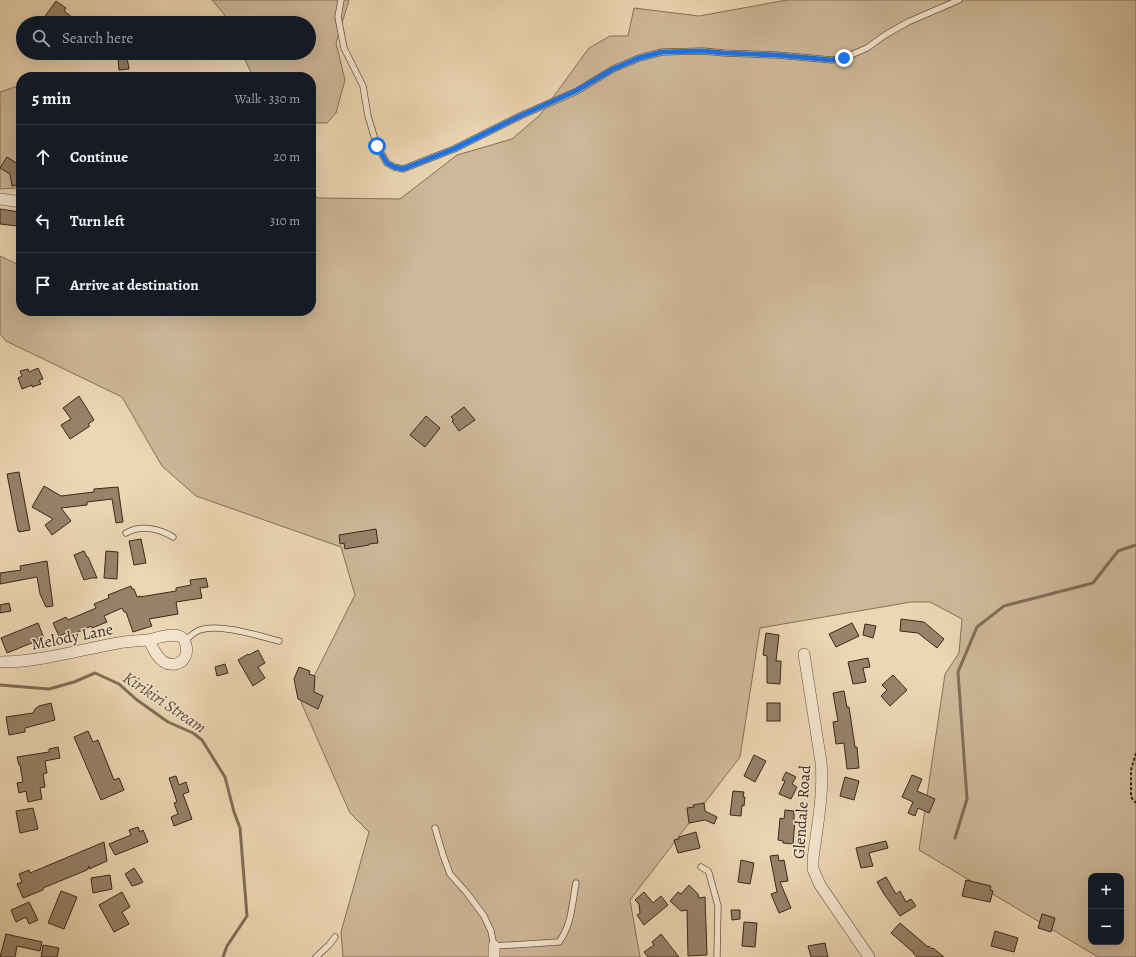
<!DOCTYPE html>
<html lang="en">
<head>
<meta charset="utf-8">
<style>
	body { margin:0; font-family:Alegreya,serif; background:#20242c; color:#f1f3f6 }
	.controls { position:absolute; right:12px; bottom:12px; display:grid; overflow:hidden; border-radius:8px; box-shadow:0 4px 16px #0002 }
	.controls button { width:36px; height:36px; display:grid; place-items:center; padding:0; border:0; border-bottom:1px solid #363941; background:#171b24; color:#f1f3f6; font:20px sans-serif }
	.stop { position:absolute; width:12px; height:12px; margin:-9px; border:3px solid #1a73e8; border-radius:50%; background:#fff }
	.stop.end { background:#1a73e8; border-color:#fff; box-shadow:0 1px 4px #0008 }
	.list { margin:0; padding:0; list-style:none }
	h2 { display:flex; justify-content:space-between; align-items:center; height:52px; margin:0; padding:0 16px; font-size:17px }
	h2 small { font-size:13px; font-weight:400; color:#9ea1a6 }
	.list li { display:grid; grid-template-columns:26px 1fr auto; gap:12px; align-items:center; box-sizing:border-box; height:64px; padding:0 16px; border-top:1px solid #363941 }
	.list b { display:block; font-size:15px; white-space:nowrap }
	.list em { font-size:13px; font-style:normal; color:#9ea1a6 }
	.icon { flex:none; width:22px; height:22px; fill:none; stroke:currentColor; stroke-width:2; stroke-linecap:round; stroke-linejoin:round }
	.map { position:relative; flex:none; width:1136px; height:957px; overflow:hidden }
	.search { position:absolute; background:#171b24; box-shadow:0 4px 16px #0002; left:16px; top:16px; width:300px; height:44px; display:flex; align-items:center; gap:10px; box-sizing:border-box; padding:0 14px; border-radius:22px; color:#9ea1a6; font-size:15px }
	.panel { position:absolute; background:#171b24; box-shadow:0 4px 16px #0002; left:16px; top:72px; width:300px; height:244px; border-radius:16px }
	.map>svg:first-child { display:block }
</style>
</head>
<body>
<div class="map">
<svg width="1136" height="957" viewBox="0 0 1136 957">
	<rect width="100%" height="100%" fill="#ecd6b3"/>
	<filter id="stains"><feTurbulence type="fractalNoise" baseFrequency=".005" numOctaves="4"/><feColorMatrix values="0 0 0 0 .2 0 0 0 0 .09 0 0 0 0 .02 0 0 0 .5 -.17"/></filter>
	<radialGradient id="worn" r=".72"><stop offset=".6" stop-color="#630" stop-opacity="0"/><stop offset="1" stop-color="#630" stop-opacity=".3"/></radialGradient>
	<g fill="#ceb899" stroke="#84705a" fill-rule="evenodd">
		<polygon points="212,0 349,0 336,43 345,80 336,113 327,123 311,123 311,77 253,77 242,53 309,53 309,23 228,23 224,14"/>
		<path d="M787,0H1136V957H1098L919,850L945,674L959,653L962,619L930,602H911L760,628L740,757L630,900L640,957H343L341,932L369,832L350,813L301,702L355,595L341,547L196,496L162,466L122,397L6,341L0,334V256L21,266V311H311V195L319,198L400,199L457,155L512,139L540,115L589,48L610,36H628L634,8L699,16ZM1091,876H1121V942H1091Z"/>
		<polygon points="21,85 21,189 16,188 0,189 0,92"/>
	</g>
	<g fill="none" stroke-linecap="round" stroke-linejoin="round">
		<g stroke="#816d57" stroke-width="3">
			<polyline points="0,685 49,689 74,682 95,673 119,684 137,700 168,722 193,733 202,740 225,777 234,812 240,828 247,916 227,946 223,957"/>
			<polyline points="955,838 967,799 958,672 977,627 1004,606 1093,583 1118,551 1136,545"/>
		</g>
	</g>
	<g fill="#97826a" stroke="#3b281b">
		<polygon points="56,1 66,8 64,11 80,23 48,23 43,19"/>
		<polygon points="127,57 129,69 119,70 118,58"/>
		<polygon points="7,157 21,166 21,184 12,186 10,174 0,168"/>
		<polygon points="0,209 20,212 17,226 0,224"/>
		<polygon points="38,368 43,379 39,380 41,384 32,387 32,385 22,389 18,378 22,376 20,371 28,369 29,372"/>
		<polygon points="79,396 94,420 88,424 90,426 70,439 61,425 71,419 63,408"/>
		<polygon points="464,407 475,420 459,431 452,421 454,420 451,417"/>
		<polygon points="426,416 440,428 425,447 410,435"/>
		<polygon points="19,472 30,530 19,532 19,530 18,531 7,474"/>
		<polygon points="44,486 61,496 94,492 94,489 118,487 123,522 116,523 112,499 87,502 87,505 61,508 71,521 52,535 45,525 53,519 32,507"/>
		<polygon points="376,529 378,543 369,544 369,545 345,549 344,543 340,544 339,535"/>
		<polygon points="141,539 146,563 134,565 129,541"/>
		<polygon points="84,551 87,557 88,557 97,578 91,578 84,580 74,555"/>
		<polygon points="106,551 118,552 117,579 104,578"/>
		<polygon points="47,561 53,606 46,607 40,594 37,577 0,584 0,573 21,570 20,566"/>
		<polygon points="206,578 208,587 200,588 202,598 176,602 178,614 149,619 152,626 133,632 126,612 124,612 122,608 104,616 107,622 92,628 91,626 73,635 72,633 68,635 66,633 59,636 53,623 66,617 68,620 96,608 94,604 109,598 108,595 131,586 132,589 134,589 137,597 140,596 140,597 176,591 176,588 191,585 190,580"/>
		<polygon points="9,603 11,611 0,613 0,605"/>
		<polygon points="901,619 924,622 944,639 937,648 918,633 900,631"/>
		<polygon points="38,623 44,638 7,653 1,638"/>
		<polygon points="852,623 859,636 836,647 829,634"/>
		<polygon points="865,624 876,626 873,638 863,635"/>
		<polygon points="766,633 779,635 776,661 781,661 780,684 767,683 767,656 763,655"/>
		<polygon points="258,650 265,663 258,667 265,678 253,686 238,660 248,654 249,655"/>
		<polygon points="868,658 870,667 863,668 866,682 853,684 848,662"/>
		<polygon points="225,664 228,673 217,676 215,667"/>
		<polygon points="299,667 310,671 309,674 315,676 314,692 323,696 318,709 298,699 294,679"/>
		<polygon points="893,675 907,690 890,706 881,696 887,690 882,685"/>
		<polygon points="844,691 847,707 849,707 855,747 857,747 859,768 847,769 844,743 836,744 833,722 838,721 833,693"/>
		<polygon points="51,703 55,720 25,728 25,732 9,735 6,717 33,713 35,709 39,706"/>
		<rect x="767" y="703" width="13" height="18"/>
		<polygon points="88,731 93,742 98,740 114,780 119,778 124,790 101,800 74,737"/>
		<polygon points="58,747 60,758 45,761 47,773 43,774 45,787 40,788 42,799 28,802 26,791 19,793 17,783 23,782 20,765 19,765 17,757 49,752 49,749"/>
		<polygon points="754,755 766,761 755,782 744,776"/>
		<polygon points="786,772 796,777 792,784 797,787 791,799 779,794 785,781 782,780"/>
		<polygon points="912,775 922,779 917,791 935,799 929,813 918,808 915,816 908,813 913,802 902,797"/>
		<polygon points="176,776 179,785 186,782 189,792 183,794 192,819 174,826 171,817 178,814 174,803 177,802 169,778"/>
		<polygon points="845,777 859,781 854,800 840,796"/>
		<polygon points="733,791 744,792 743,797 745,797 744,806 742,805 741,816 730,815"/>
		<polygon points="704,803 705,811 717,817 714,824 705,820 689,823 687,808 694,807 693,805"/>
		<polygon points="33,808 38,829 20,833 16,811"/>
		<polygon points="785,810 794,811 794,820 795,820 793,844 783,843 783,841 778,840 780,818 784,819"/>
		<polygon points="138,827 140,832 143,830 148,842 115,855 109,844 131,835 129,830"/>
		<polygon points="696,832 700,848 678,853 674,840 679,839 679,837"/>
		<polygon points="886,841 888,848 869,853 873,866 861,868 856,848"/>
		<polygon points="104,842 107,861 89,869 89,866 87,870 43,888 43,890 23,898 17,884 22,882 19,874 29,870 30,873"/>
		<polygon points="778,855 779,861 784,860 788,881 780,882 791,908 779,913 771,894 777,892 770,856"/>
		<polygon points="741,860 754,863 750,884 738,882"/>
		<polygon points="134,868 143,882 139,884 132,886 125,874"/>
		<polygon points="110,875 112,889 93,893 91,878"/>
		<polygon points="886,877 896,894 900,891 906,902 911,899 916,906 900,916 884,894 877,882"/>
		<polygon points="966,880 991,886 990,890 993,891 990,902 962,896"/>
		<polygon points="689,885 698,894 699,898 705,897 707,955 688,956 687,910 681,911 670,901 678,892 681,894"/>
		<polygon points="61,891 77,897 64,929 48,923"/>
		<polygon points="122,892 130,907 122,912 129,924 114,932 99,905"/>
		<polygon points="644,892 653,903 661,896 668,905 644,925 637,915 640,913 639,904 635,900"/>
		<polygon points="29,902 38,920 29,924 26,917 16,922 11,910"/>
		<polygon points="731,910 740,910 740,919 732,920"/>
		<polygon points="1042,914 1055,918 1051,932 1038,928"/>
		<polygon points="744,922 757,923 755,947 742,946"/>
		<polygon points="900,923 928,947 929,946 932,949 933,948 944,957 917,957 913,953 914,953 891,933"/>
		<polygon points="995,931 1018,938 1014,952 991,946"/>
		<polygon points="6,934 42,942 40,951 17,946 15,957 0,957"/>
		<polygon points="661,934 679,957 648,957 644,952 654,945 652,942"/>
		<polygon points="825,943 828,957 811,957 808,946"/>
		<polygon points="43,945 59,948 57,957 41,957"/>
	</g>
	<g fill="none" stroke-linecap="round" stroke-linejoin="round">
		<g stroke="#675441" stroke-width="7">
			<g id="service">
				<polyline points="341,0 338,17 344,48 363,86 368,116 377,146 387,163 394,167 403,169 454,149 520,116 577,91 613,69 639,58 662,52 703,51 724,53 777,55 832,60 844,58 867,48 885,35 908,22 959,0"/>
				<path d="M126,533C141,524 160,529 173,537"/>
				<path d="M185,641C190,636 194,632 200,630C220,623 259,636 279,641"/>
				<path d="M435,828L443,855L450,874L467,893L484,916L491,931L494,946L559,942C572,925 572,903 576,883"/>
				<polyline points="701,867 708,871 709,873 718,906 717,957"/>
				<polyline points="316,957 329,945 335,937"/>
			</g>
		</g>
		<g stroke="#675441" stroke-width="12">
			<g id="minor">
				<polyline points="0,199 21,202"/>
				<path d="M804,654L821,762C824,794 817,827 813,859V869L820,885L869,957"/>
				<path d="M0,662C40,662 79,650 118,643C128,641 138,641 148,640C158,638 170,633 179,636C183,637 185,641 186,645C188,653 185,662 176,664C161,667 154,651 149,640"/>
				<polyline points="494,946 494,957"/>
			</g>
		</g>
		<polyline stroke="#3b281b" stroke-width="2" stroke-dasharray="3 2" stroke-linecap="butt" points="1136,753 1131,770 1131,797 1136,803"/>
		<use href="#service" stroke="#f3e4ce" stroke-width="5.5"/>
		<use href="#minor" stroke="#f3e4ce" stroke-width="11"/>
	</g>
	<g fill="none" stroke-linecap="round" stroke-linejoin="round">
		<polyline stroke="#1a73e8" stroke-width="5" points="377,146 387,163 394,167 403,169 454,149 520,116 576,91 613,69 639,58 662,52 703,51 724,53 777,55 832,60 844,58"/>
	</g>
	<g text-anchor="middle" stroke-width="3" stroke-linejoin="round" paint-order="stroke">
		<g font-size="16" fill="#3b281b" stroke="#f3e4ce">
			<text transform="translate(72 636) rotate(-11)" y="6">Melody Lane</text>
			<text transform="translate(801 812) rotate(-86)" y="6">Glendale Road</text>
		</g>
		<g font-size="17" font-style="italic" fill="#5e4a39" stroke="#f3e4ce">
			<text transform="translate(165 702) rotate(34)" y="6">Kirikiri Stream</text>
		</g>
	</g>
	<rect width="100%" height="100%" filter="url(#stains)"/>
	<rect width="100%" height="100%" fill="url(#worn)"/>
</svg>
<div class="controls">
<button>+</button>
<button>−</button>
</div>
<div class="stop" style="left:377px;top:146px"></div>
<div class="stop end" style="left:844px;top:58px"></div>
<div class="search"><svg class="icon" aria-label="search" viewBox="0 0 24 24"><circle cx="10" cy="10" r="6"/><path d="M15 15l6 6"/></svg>Search here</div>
<section class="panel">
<h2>5 min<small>Walk · 330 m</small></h2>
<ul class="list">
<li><svg class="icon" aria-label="ahead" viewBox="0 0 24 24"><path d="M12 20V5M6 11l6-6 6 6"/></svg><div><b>Continue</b></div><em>20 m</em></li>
<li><svg class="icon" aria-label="left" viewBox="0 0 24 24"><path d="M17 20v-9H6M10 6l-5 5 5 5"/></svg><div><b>Turn left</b></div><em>310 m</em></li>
<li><svg class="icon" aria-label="arrive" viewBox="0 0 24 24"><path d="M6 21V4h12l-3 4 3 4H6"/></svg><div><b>Arrive at destination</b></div></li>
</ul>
</section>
</div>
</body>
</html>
